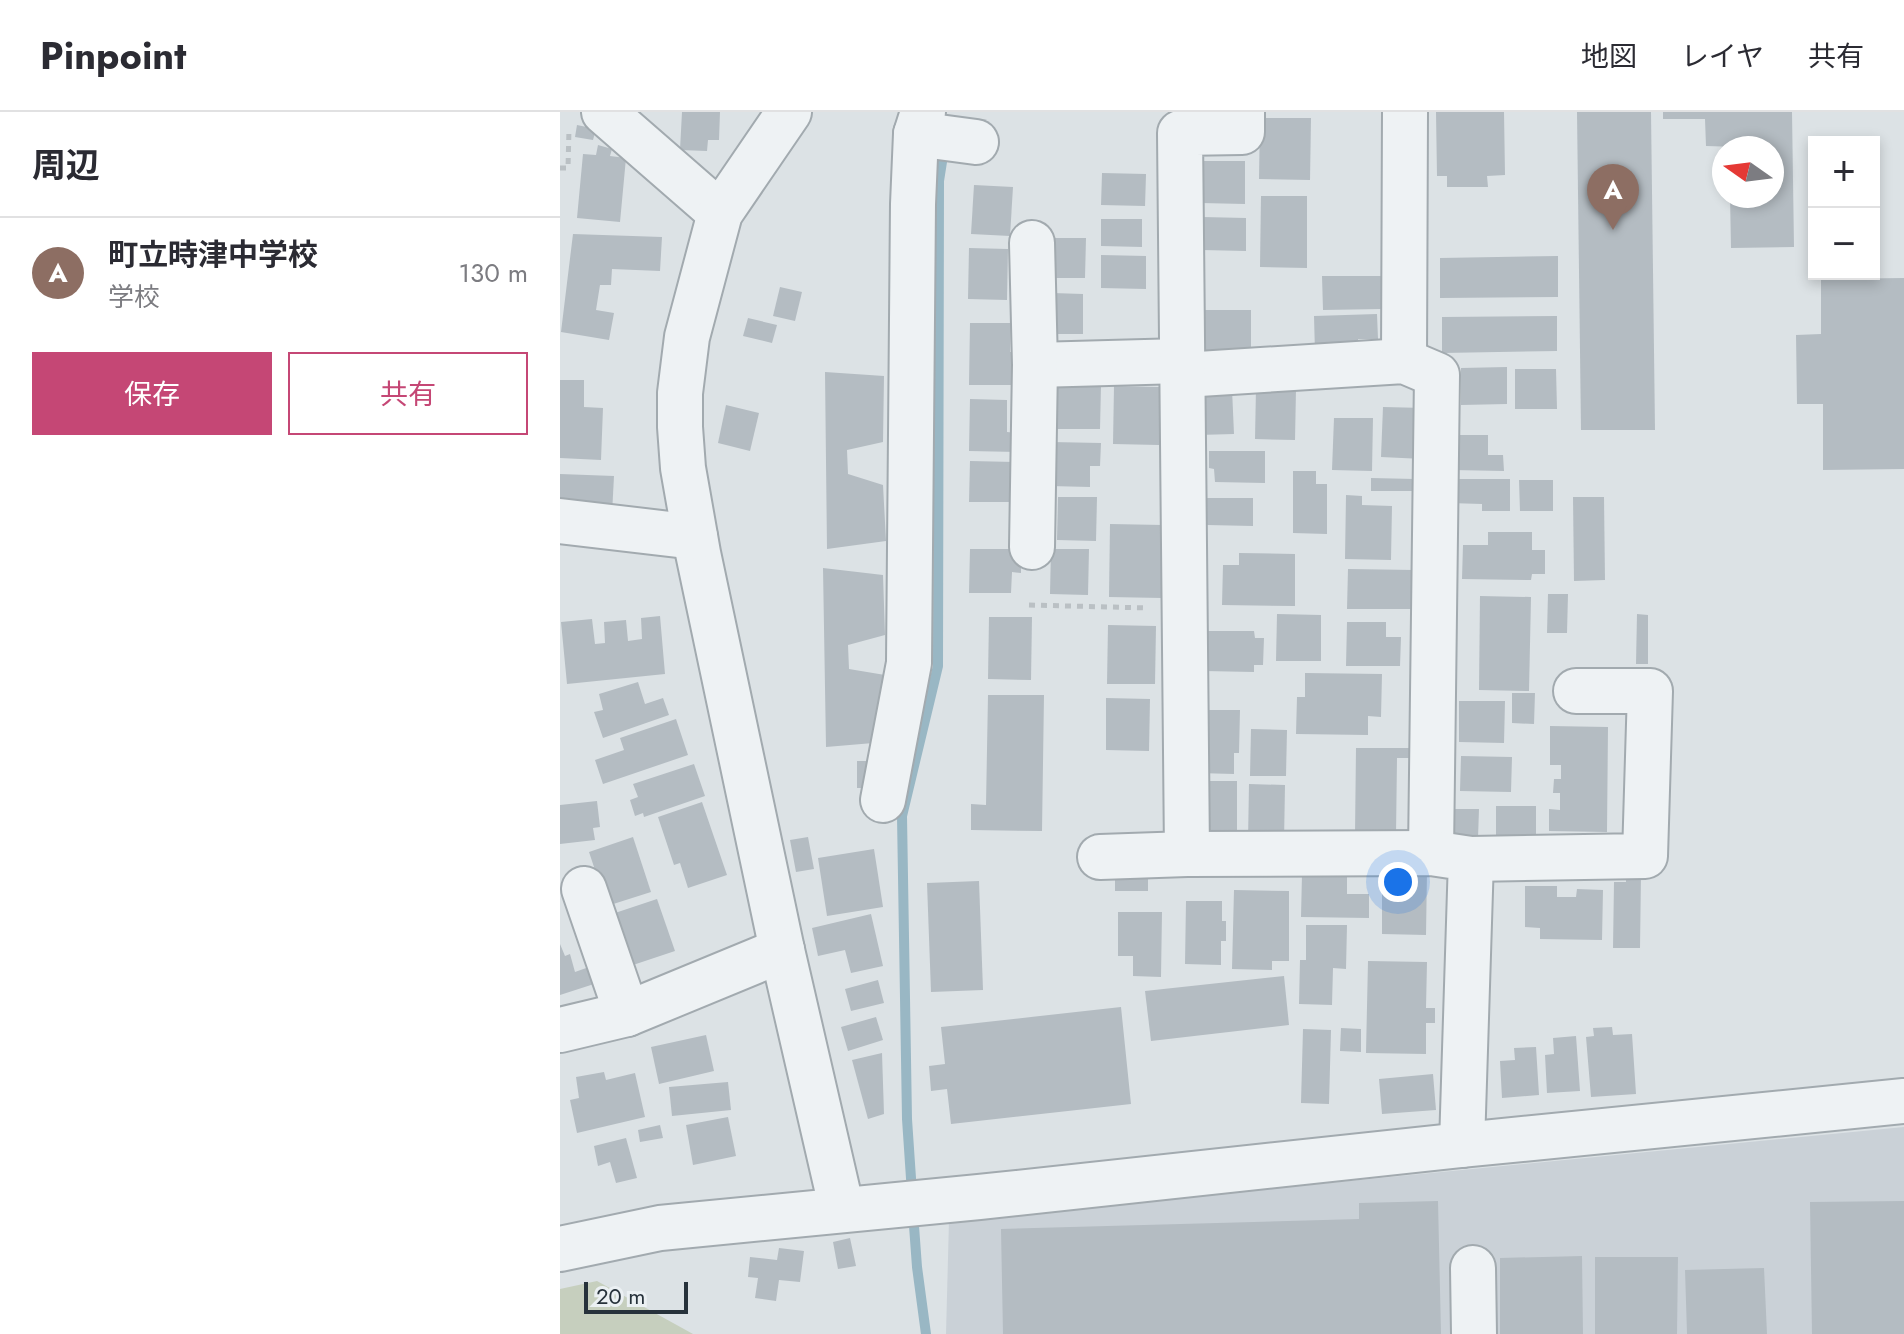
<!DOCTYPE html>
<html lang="ja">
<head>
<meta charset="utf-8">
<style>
	body { margin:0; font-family:Jost,"Noto Sans JP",sans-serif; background:#f7f7f7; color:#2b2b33 }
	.controls { position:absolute; right:24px; top:24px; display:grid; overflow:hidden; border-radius:0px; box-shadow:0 4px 12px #0003 }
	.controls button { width:72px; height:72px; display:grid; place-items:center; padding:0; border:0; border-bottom:2px solid #e1e1e2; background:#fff; color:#2b2b33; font:40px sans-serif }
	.compass { position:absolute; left:1152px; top:24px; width:72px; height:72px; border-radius:50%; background:#fff; box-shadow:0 4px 12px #0003; rotate:284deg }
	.scale { position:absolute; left:24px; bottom:20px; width:104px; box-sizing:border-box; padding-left:8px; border:4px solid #27323b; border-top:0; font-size:22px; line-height:28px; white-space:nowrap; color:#27323b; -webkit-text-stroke:6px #ebf0f3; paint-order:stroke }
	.you { position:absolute; left:838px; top:770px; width:28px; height:28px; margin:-20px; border:6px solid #fff; border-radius:50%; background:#1a73e8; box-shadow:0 0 0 12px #1a73e833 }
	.badge { display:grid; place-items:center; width:52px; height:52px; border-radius:50%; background:#c54775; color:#fff; font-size:26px; font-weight:700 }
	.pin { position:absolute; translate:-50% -66px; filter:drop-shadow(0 2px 4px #0008) }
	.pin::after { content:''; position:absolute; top:42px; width:28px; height:24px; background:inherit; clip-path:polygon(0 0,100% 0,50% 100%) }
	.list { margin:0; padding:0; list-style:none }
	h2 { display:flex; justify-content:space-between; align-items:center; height:104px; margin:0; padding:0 32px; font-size:34px }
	h2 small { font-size:26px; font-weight:400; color:#7c7c81 }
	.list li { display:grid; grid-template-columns:52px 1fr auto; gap:24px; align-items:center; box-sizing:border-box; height:112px; padding:0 32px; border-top:2px solid #e1e1e2 }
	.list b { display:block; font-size:30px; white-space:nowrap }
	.list p { margin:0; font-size:26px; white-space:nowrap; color:#7c7c81 }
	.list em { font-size:26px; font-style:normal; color:#7c7c81 }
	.actions { display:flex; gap:16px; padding:24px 32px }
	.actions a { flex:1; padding:18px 0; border:2px solid #c54775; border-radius:0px; text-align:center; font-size:28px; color:#c54775 }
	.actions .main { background:#c54775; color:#fff }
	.map { position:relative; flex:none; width:1344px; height:1222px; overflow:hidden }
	header { display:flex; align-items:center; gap:48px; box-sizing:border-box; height:112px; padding:0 40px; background:#fff; border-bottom:2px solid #e1e1e2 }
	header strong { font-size:38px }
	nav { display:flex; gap:44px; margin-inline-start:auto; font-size:28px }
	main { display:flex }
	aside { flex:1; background:#fff }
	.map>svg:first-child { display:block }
</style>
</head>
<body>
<header>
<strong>Pinpoint</strong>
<nav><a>地図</a><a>レイヤ</a><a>共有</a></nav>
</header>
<main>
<aside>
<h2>周辺<small></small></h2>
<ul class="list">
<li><span class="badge" style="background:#8d6e63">A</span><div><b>町立時津中学校</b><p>学校</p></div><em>130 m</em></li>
</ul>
<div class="actions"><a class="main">保存</a><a>共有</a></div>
</aside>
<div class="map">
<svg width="1344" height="1222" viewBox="0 0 1344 1222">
	<rect width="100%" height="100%" fill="#dce2e5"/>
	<polygon fill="#cad1d7" points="1344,1015 1344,1222 386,1222 389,1108"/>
	<polygon fill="#c6cfbe" points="37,1169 133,1222 0,1222 0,1177"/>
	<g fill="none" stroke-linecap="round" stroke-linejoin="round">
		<g stroke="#99b7c4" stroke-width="10">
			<polyline points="352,1081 347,1007 342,704 378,554 379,69 384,37"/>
			<polyline points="353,1100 357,1155 366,1222"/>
		</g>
	</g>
	<g fill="#b4bcc2">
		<polygon points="122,0 160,0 159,28 148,28 147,39 120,38"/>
		<polygon points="876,0 944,0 945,63 927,64 928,75 887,75 887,64 877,64"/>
		<polygon points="1017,0 1091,0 1095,318 1021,318"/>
		<polygon points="1103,0 1232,0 1234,135 1171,136 1170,84 1212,84 1212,36 1146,34 1145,7 1103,7"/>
		<polygon points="700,6 751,6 750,68 699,67"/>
		<polygon points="17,13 36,17 33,28 15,25"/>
		<polygon points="38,33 52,37 50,44 66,46 60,110 17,106 23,42 36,43"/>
		<polygon points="641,49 685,49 685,92 641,91"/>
		<polygon points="542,61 586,62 585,94 541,93"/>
		<polygon points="414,73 453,75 450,124 411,122"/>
		<polygon points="701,84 747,84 747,156 700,155"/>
		<polygon points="642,105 686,106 686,139 642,138"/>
		<polygon points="541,107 582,107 582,135 541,134"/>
		<polygon points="13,122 102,125 100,159 52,157 51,173 40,173 36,198 54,201 49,228 1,220"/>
		<polygon points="491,126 526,126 525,166 491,166"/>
		<polygon points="409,136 448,137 447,188 408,187"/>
		<polygon points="541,143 586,144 586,177 541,176"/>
		<polygon points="998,144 998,185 880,186 880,146"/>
		<polygon points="762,164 822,164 822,197 763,198"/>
		<polygon points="1344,166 1344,357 1263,358 1263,292 1237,292 1236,223 1261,222 1261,167"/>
		<polygon points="220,175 242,180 235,209 213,204"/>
		<polygon points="492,181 523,182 523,222 491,222"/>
		<polygon points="638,198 691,198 691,240 637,239"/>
		<polygon points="817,202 818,227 798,227 798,240 755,241 754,204"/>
		<polygon points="997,204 997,239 882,241 882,205"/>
		<polygon points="188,206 217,213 212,231 183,224"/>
		<polygon points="410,211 451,211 450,240 459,240 459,273 409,273"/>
		<polygon points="947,255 947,292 901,293 901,256"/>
		<polygon points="955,257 996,257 997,297 955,297"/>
		<polygon points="265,260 324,264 323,330 287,338 288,362 323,373 326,429 267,437"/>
		<polygon points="0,268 24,268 24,295 43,296 41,348 0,346"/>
		<polygon points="497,273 541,273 540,317 496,317"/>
		<polygon points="554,274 600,275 599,333 553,332"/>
		<polygon points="696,276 736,277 735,328 695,327"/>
		<polygon points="672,277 674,322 638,323 637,278"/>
		<polygon points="410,287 447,288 447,320 459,321 459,340 409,339"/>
		<polygon points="166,293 199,301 190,339 158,331"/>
		<polygon points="823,295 865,296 863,347 821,345"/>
		<polygon points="774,306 813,306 812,359 772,358"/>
		<polygon points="892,323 928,323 928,343 943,343 944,359 892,358"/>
		<polygon points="491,330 541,331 540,354 530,354 530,375 490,374"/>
		<polygon points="649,339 705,339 705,371 655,370 654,357 649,356"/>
		<polygon points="410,349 455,350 454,390 409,390"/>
		<polygon points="733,359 756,359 756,372 767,372 767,422 733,421"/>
		<polygon points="0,362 54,364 52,402 0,400"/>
		<polygon points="811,366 855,367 855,379 811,379"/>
		<polygon points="890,367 950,367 950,399 922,399 922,392 889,391"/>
		<polygon points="959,368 993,368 993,399 960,399"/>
		<polygon points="786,383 802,384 802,393 832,394 831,448 785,447"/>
		<polygon points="498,385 537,385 536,429 497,428"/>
		<polygon points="1013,385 1044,385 1045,468 1014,469"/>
		<polygon points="647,386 693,386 693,414 647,413"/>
		<polygon points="550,412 603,413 602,486 549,485"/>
		<polygon points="928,420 972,420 972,438 985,438 985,462 972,462 971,468 902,467 903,433 928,433"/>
		<polygon points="410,437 461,437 461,461 452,460 451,481 409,481"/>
		<polygon points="491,437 529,437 528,483 490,482"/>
		<polygon points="679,441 735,442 735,494 662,493 663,453 679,453"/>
		<polygon points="263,456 323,463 325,523 288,533 289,557 325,563 325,630 266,635"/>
		<polygon points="788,457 854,458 861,497 787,497"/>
		<polygon points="988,482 1008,482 1007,521 987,521"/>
		<polygon points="920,484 971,485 969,579 919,578"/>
		<polygon points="717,502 761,503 761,549 716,549"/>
		<polygon points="1077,502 1088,503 1088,552 1076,552"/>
		<polygon points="100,504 105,562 7,572 1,510 32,507 35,532 45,531 44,510 66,508 68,529 82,527 81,506"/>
		<polygon points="429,505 472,505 471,568 428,567"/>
		<polygon points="787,510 826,510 826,525 841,525 840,554 786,554"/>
		<polygon points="548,513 596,514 595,572 547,572"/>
		<polygon points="645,519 694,519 695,526 704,526 703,553 694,553 694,560 644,559"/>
		<polygon points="745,561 822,562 821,605 808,604 808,623 736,622 737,585 745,585"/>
		<polygon points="78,570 85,592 103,586 109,603 43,626 34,600 43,598 39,582"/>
		<polygon points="952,581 975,581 974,612 952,611"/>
		<polygon points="428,583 484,583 482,719 411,718 411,692 426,693"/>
		<polygon points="546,586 590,587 589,639 546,638"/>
		<polygon points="899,589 945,589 944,631 899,630"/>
		<polygon points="643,598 680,598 679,641 674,641 674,662 637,661"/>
		<polygon points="116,607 128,643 43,672 35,648 64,638 60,626"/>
		<polygon points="990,614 1048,615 1047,720 989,719 989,697 1000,698 1000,681 993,681 994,667 1001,667 1001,653 990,653"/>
		<polygon points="691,617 727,618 726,664 690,664"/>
		<polygon points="796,636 857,636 856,646 837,646 836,724 795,723"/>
		<polygon points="901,644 952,645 951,680 900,679"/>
		<polygon points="297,649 314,649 315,676 297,676"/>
		<polygon points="134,652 145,684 84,705 83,701 75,704 70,688 78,685 73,672"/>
		<polygon points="639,669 677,669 677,726 638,726"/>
		<polygon points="689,672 725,673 724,730 688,729"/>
		<polygon points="37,689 40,715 33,716 35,728 0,732 0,693"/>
		<polygon points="142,690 167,763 128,776 120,751 114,753 98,705"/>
		<polygon points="936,694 976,694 976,726 936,725"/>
		<polygon points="883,697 919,697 918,726 883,725"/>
		<polygon points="73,725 91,780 47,794 29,740"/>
		<polygon points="248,725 254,757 236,760 230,728"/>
		<polygon points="314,737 323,795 267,804 258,746"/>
		<polygon points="840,758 867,759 866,823 822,822 822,766 840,766"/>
		<rect x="555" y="759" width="33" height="20"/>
		<polygon points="1066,761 1081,761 1080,836 1053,836 1054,770 1066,770"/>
		<polygon points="742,762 787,762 787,782 809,782 809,806 741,805"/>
		<polygon points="419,769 423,878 371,880 367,771"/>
		<polygon points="965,774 997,774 997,785 1016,785 1017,777 1043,778 1042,828 980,827 980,816 965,815"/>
		<polygon points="674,778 729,779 729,849 712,849 712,858 672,857"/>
		<polygon points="97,787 115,839 67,855 49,803"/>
		<polygon points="626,789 662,789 662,809 666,809 666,829 661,829 661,853 625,852"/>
		<polygon points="558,800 602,800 601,865 573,864 573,844 558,844"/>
		<polygon points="311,802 323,854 291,861 285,838 258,844 252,816"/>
		<polygon points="746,813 787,813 786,857 773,856 772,893 739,892 740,848 746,848"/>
		<polygon points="0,832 5,844 10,842 15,860 29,855 34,872 0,883"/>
		<polygon points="808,849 867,850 866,896 875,896 875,911 866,911 866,942 806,941"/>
		<polygon points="724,864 729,913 591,929 585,879"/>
		<polygon points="318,868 324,891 291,899 285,877"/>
		<polygon points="561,895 571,992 391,1012 387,977 371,979 369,954 385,952 381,915"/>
		<polygon points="316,905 323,928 288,939 281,915"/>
		<polygon points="1052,915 1053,923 1072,922 1076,982 1031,985 1026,925 1034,924 1033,916"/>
		<polygon points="781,916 801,917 801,940 780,939"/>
		<polygon points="743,917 771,918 769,992 741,991"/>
		<polygon points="146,923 154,959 99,972 91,935"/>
		<polygon points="1016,924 1020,979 987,981 985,943 994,942 993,926"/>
		<polygon points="976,935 979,983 942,986 940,949 955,948 954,936"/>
		<polygon points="322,941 324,1002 308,1007 292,948"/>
		<polygon points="44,960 46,968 75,961 85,1005 17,1021 10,988 19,986 16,965"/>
		<polygon points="873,962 876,998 822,1002 819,967"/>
		<polygon points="168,970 171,998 112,1004 109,975"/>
		<polygon points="168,1005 176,1044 133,1053 126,1013"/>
		<polygon points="100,1013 103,1026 80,1030 78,1018"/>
		<polygon points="66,1026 77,1066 56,1071 50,1050 38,1054 34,1034"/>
		<polygon points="878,1089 881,1222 443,1222 441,1117 799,1107 799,1091"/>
		<polygon points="1344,1089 1344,1222 1252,1222 1250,1090"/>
		<polygon points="290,1126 296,1154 278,1157 273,1130"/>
		<polygon points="219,1136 244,1139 240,1170 219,1168 216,1189 195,1186 198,1166 188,1165 190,1145 217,1148"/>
		<polygon points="1022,1144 1023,1222 940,1222 940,1146"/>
		<polygon points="1035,1145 1118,1145 1117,1222 1035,1222"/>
		<polygon points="1204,1156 1207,1222 1127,1222 1125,1158"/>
	</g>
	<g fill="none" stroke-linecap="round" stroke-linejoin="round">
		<g stroke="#a2aaaf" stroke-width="48">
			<g id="minor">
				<polyline points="44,0 160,101"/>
				<polyline points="229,0 160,101 127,225 120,281 120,315 123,356 138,441 222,838 282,1098"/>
				<polyline points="356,22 416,30"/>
				<polyline points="844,249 845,0"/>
				<polyline points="475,253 622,249"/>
				<polyline points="623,263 844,249 877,263 871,741"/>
				<polyline points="0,409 135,425"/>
				<polyline points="472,435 475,253 472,131"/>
				<polyline points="323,688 349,551 353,92 356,22 363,0"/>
				<polyline points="627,742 620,21 682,20 682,0"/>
				<polyline points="540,745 627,742 871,741 911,747 902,1033"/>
				<polyline points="911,747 1085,744 1090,579 1016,579"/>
				<polyline points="24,777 67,902"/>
				<polyline points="0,918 67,902 222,838"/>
				<polyline points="0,1137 100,1116 419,1085 902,1033 1344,989"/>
				<polyline points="913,1156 914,1222"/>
			</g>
		</g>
		<g stroke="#bac0c4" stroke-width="5" stroke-dasharray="6 6" stroke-linecap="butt">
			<polyline points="0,56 8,56 9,17"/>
			<polyline points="469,493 588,496"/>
		</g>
		<use href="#minor" stroke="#eef2f4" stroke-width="44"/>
	</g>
</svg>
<div class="controls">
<button>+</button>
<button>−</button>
</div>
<svg class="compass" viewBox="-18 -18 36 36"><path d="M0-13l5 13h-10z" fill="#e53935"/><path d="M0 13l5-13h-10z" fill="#7c7c81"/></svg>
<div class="scale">20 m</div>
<div class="you"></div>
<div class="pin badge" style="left:1053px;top:118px;background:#8d6e63">A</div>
</div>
</main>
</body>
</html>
